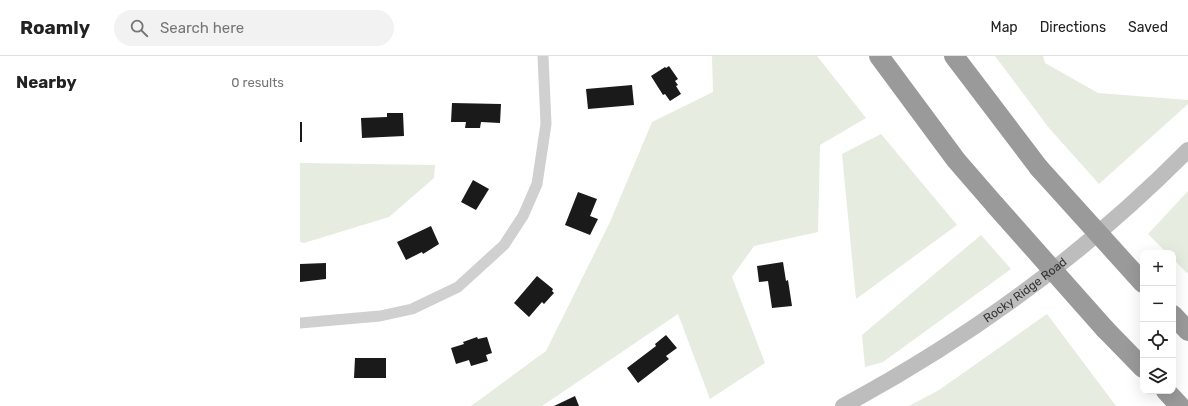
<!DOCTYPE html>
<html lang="en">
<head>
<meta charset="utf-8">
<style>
	body { margin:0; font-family:Rubik,sans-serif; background:#f2f2f2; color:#222 }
	.controls { position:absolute; right:12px; bottom:12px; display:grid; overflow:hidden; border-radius:8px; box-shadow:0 4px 16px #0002 }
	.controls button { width:36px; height:36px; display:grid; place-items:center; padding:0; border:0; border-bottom:1px solid #e0e0e0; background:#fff; color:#222; font:20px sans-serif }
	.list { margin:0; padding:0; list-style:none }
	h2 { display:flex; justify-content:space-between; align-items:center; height:52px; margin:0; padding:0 16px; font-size:17px }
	h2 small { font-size:13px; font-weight:400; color:#767676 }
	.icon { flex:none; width:22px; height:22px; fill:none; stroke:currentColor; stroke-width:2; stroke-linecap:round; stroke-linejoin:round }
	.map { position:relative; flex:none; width:888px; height:350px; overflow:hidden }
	header { display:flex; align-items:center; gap:24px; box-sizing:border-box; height:56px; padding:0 20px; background:#fff; border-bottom:1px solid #e0e0e0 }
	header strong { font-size:19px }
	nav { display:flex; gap:22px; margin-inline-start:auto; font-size:14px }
	.search { width:280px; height:36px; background:#f2f2f2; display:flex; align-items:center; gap:10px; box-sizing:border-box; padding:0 14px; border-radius:22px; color:#767676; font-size:15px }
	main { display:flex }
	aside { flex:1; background:#fff }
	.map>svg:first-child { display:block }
</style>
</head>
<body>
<header>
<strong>Roamly</strong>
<div class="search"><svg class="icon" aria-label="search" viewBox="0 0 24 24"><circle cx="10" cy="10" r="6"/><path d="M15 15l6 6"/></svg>Search here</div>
<nav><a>Map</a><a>Directions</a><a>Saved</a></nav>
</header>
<main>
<aside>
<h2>Nearby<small>0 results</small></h2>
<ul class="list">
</ul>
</aside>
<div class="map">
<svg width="888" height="350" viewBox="0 0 888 350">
	<rect width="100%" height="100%" fill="#fff"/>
	<g fill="#e6ecdf">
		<polygon points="412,0 517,0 566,62 520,89 518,176 454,190 432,221 465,307 410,343 378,258 242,350 171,350 246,295 310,166 352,66 413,36"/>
		<polygon points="695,0 743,0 745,7 798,37 888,44 888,48 799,128 749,72"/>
		<polygon points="581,78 657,169 556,243 542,98"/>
		<polygon points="0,107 135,109 134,122 89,161 4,187 0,186"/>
		<polygon points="888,135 888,216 887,217 873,203 873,197 867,197 848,178"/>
		<polygon points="681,179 711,213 583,306 565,311 562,279"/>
		<polygon points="747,258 816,350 609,350 639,334"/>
	</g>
	<g fill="#1a1a1a">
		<polygon points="369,10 378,23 375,25 378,29 376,30 381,38 370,45 365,38 363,39 351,20 365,11 366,12"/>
		<polygon points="332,29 334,49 288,53 286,33"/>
		<polygon points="152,47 201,48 200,67 181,66 180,72 165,72 166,66 151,66"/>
		<polygon points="87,57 103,57 104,80 62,82 61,62 87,61"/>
		<rect x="0" y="66" width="2" height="20"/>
		<polygon points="173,124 189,133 176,154 161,146"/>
		<polygon points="278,136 297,143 290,160 298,163 290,179 265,169"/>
		<polygon points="131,170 139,188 123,198 122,196 106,204 97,186"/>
		<polygon points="483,206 486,225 488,224 492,250 472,252 468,225 459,226 457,210"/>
		<polygon points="26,207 26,223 0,226 0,208"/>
		<polygon points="237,220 253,233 252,235 254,237 244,248 242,246 229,261 214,247"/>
		<polygon points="366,279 377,292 366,300 369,303 338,327 327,312 356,290 355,288"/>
		<polygon points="177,281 178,283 187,281 192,297 186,299 188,305 171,310 169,304 156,308 151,292 164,288 163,286"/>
		<polygon points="55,302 86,302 86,322 54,322"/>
		<polygon points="275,340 279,350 254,350"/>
	</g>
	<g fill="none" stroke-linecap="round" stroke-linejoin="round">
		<polyline stroke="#d0d0d0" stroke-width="11" points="0,267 80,260 112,253 158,231 204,189 223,160 237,128 246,68 243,0"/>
		<path stroke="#bdbdbd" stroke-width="16" id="s1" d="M543,350C670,282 787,196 888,94"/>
		<g stroke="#9a9a9a" stroke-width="20">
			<polyline points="579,0 656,104 695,149"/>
			<polyline points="654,0 739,112"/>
			<polyline points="873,259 888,275"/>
			<polyline points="805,273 843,312"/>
			<polyline points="866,335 880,350"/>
		</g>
		<g stroke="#9a9a9a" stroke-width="20">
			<polyline points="739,112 843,227"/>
			<polyline points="695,149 805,273"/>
		</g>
	</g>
	<g text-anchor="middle" stroke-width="4" stroke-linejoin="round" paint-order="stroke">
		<g font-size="12" fill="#333" stroke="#fff">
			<text dy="4" stroke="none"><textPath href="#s1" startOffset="216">Rocky Ridge Road</textPath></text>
		</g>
	</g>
</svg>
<div class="controls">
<button>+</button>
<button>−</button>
<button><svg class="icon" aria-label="locate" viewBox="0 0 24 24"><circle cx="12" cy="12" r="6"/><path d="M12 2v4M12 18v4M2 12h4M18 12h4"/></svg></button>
<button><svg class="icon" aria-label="layers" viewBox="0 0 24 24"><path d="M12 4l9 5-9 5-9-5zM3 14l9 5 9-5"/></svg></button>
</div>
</div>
</main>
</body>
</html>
